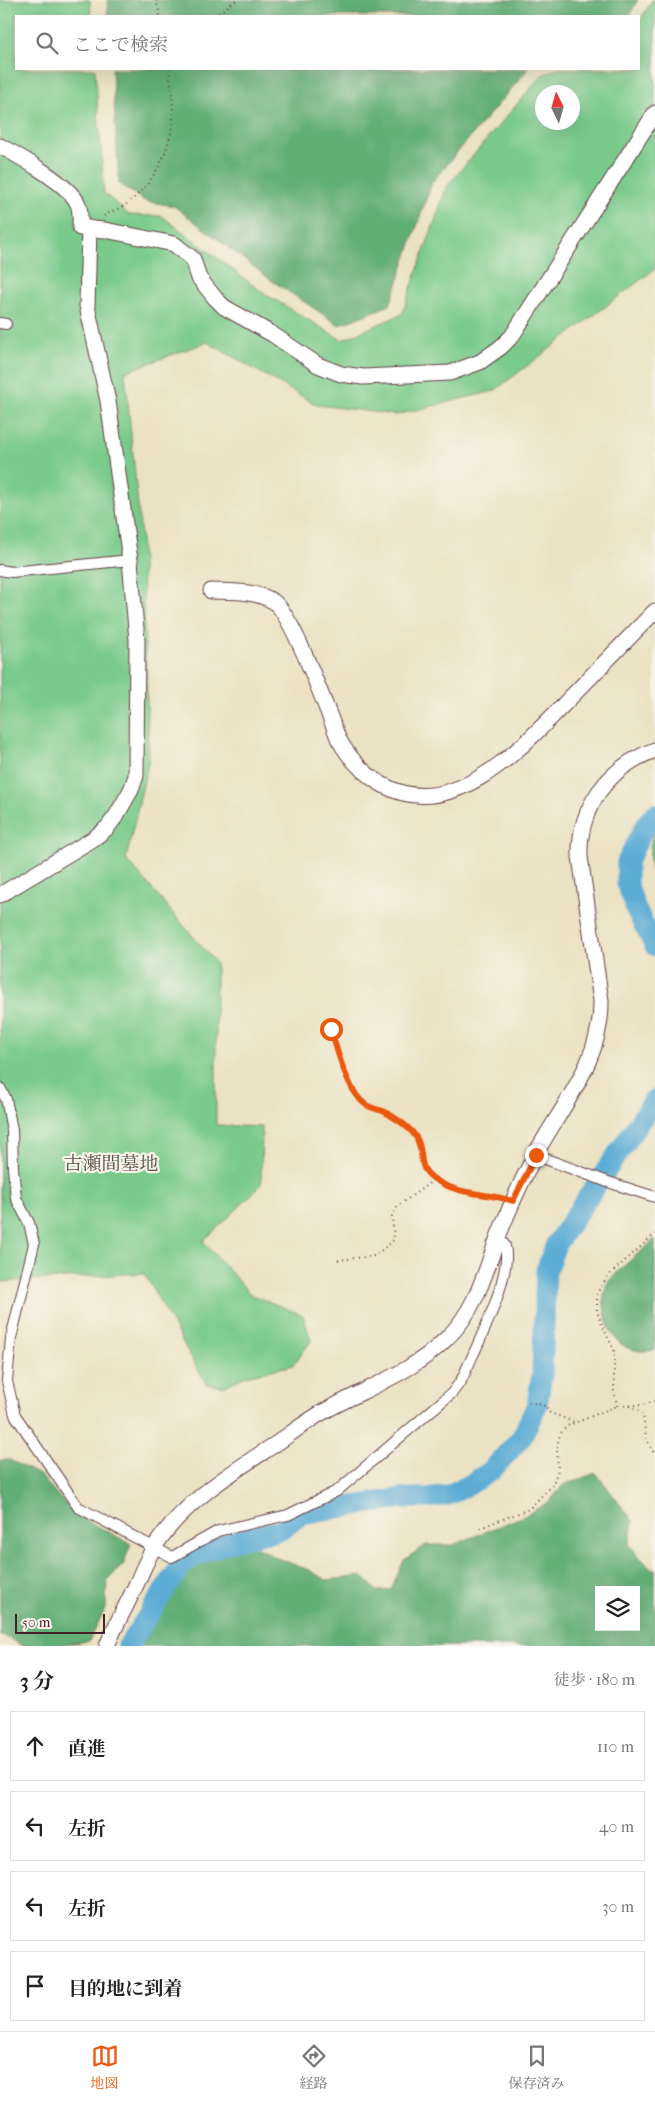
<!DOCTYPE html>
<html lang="ja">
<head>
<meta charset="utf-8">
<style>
	body { margin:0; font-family:"IM FELL French Canon","Noto Serif JP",serif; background:#f6f6f6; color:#222 }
	.controls { position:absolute; right:15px; bottom:15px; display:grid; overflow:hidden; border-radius:0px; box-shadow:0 5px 20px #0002 }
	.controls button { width:45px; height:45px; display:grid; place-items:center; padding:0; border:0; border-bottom:1px solid #e0e0e0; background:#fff; color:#222; font:25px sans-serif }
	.compass { position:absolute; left:535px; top:85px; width:45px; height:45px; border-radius:50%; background:#fff; box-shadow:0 5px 20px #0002; rotate:355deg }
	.scale { position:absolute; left:15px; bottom:12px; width:90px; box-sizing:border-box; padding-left:5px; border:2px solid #4a1f2b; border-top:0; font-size:14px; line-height:18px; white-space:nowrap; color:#4a1f2b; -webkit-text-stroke:4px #f7f3e8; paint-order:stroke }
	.stop { position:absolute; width:15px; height:15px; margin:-11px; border:4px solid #ea580c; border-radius:50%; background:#fff }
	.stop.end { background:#ea580c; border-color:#fff; box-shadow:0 1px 5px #0008 }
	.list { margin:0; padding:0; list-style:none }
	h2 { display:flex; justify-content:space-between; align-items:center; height:65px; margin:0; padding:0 20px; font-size:21px }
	h2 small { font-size:16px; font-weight:400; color:#767676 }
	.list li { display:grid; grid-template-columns:32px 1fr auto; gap:15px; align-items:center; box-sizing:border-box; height:70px; margin:0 10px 10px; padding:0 10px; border:1px solid #e0e0e0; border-radius:0px }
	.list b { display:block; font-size:19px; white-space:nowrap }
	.list em { font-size:16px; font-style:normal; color:#767676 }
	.icon { flex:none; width:28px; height:28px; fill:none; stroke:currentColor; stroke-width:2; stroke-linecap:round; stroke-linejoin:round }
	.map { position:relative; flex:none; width:655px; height:1646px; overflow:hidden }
	.search { position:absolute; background:#fff; box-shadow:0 5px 20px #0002; left:15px; right:15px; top:15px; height:55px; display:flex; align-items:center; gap:12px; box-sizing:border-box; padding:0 18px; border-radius:0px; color:#767676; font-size:19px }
	.sheet { height:385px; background:#fff }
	nav { display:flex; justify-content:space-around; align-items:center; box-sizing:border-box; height:70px; border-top:1px solid #e0e0e0; background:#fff; font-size:14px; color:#767676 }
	nav a { display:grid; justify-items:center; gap:2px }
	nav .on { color:#ea580c }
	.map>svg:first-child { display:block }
</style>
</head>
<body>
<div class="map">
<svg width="655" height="1646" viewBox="0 0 655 1646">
	<rect width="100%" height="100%" fill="#f7f3e8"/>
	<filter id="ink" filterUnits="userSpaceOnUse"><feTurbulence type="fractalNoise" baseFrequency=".02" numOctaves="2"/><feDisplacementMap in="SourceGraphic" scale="10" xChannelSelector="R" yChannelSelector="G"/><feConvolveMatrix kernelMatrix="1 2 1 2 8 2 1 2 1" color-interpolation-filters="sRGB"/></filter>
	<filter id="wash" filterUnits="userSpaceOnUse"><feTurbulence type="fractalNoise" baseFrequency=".0096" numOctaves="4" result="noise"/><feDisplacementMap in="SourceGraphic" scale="20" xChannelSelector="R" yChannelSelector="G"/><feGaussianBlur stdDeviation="1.12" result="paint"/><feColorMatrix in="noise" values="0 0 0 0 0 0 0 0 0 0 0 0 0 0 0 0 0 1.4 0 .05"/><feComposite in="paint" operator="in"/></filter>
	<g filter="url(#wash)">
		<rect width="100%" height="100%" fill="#ebe2c3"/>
		<path fill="#79ca8b" stroke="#62745b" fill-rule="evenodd" d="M0,0H90L91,16H16V69H95L104,193L129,215L162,216L262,292L342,340L402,314L447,186L542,75L556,69H639V22L652,0H655V269L494,391L396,415L317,405L207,342L125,372L141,536L149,759L126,859L216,963V1125L262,1127L261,1185L230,1216L203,1241L250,1294L303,1315L311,1341L293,1365L246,1376L223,1387L206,1384L144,1273L0,1282ZM542,92H572V122H542Z"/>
		<g fill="#62ae77" stroke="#566651" fill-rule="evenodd">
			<polygon points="107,0 638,0 629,16 108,16"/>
			<polygon points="112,69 528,69 432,182 390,305 339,325 271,280 174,206 145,201 119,184"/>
			<path d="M655,832V883C649,867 647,847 655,832Z"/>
			<path d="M655,1239V1350C626,1356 608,1339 605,1311C603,1302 603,1293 607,1284C611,1276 646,1247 655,1239Z"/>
			<path d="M0,1460H10L41,1476L73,1513L131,1544L123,1565L107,1581L106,1607L89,1641C69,1644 45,1646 25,1646C16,1644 10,1636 0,1636Z"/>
			<path d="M596,1473L633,1521L629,1545L652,1570H655V1646H134L172,1584L185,1575L187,1567L212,1552L243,1543L265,1551L274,1557L309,1570L326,1580L362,1576L377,1591L391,1590L404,1560L426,1545H453L524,1516L550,1501L563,1485ZM599,1590H636V1627H599Z"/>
		</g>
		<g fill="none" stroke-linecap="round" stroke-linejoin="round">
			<g stroke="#5bacd5" stroke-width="21">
				<polyline points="655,814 646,824 627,862 627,883 636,910 655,946"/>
				<polyline points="128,1646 182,1564 206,1551 236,1540 281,1530 302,1514 403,1498 427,1498 448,1495 469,1485 491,1471 522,1437 537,1405 542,1374 546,1271 556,1244 655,1099"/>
			</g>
		</g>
	</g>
	<g filter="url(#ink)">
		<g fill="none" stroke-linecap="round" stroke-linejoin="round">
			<g stroke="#623c42" stroke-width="12">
				<g id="street">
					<polyline points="0,323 6,324"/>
					<polyline points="0,570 11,572 130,560"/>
					<path d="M0,1088L6,1099L12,1130L13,1168L16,1198L29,1223L34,1244L11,1338L7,1381L15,1415L78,1507L172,1557L218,1531L288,1515L337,1491L452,1393L461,1381C474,1352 513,1277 505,1246C504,1243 500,1240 498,1237"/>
					<polyline points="535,1155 608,1182 655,1197"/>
				</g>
			</g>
			<g stroke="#623c42" stroke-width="17">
				<g id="secondary">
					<path d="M0,146C19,156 70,185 78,204C81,211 80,221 80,228L105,230L174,244L193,259L199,278L215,298L224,307L272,334L318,365L341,374L363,377L450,373L480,362L501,347L512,336L655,113"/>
					<path d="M211,591C231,592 256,590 274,602C293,615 328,713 339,740C350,759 363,774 383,785C455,825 527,742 573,695C600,667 628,639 655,611"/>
					<polyline points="0,895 93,839 107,828 116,816 131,790 136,776 137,640 130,560 108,401 87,306 89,228"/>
					<path d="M107,1646C115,1625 127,1605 136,1585C142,1572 147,1558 155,1546C184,1501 233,1472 277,1443C293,1432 307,1421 323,1412C364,1389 414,1372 447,1338C476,1310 485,1273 498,1237C509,1209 521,1182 535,1155C562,1105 602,1061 601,1001L580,857C578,807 609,767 655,750"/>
				</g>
			</g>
			<g stroke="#623c42" stroke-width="2" stroke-dasharray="1 4" stroke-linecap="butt">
				<polyline points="156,0 160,16"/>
				<polyline points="215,16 236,0"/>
				<path d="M104,216C111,212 119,209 125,205C153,186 172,149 173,115C173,100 171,84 169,69"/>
				<path d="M331,1029C336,1048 348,1092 365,1104C370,1108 377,1109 382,1111C391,1115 400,1122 408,1128C419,1138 418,1149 421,1162C430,1192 476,1193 501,1197"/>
				<polyline points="338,1260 374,1256 392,1242 394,1239 392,1216 394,1212 398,1206 435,1179"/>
				<polyline points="529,1402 546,1406 548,1412 574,1422"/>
				<polyline points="617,1406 614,1391 614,1350 601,1323 597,1311 597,1293 608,1276 655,1234"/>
				<polyline points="629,1406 641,1412 643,1415 646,1438 655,1455"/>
				<polyline points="480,1528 529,1509 553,1484 558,1470 557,1447 560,1434 567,1426 617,1406 643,1405 655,1401"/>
			</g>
			<use href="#street" stroke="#fff" stroke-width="10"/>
			<use href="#secondary" stroke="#fff" stroke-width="15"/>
		</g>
	</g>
	<g fill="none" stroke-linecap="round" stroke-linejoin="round" filter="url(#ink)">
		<path stroke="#ea580c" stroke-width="6" d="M331,1029C336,1048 349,1093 365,1104C370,1108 377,1109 383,1111C394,1117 409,1126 416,1137C427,1156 413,1167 439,1182C461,1195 489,1193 513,1201L536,1155"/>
	</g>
	<g text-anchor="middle" stroke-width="4.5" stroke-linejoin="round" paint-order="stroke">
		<g font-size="19" fill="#585248" stroke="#f7f3e8">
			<text x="111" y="1170">古瀬間墓地</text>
		</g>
	</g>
</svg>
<div class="controls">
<button><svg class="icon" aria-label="layers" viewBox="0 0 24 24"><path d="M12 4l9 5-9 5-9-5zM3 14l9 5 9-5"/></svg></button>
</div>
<svg class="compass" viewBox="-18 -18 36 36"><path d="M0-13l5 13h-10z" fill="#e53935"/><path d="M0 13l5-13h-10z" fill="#767676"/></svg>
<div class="scale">50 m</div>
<div class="stop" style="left:331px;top:1029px"></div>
<div class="stop end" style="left:536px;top:1155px"></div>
<div class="search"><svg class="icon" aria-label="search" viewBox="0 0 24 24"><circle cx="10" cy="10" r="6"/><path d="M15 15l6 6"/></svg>ここで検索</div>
</div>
<section class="sheet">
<h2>3 分<small>徒歩 · 180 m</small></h2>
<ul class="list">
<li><svg class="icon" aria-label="ahead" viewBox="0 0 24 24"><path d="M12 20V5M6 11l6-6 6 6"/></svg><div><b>直進</b></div><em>110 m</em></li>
<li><svg class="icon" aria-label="left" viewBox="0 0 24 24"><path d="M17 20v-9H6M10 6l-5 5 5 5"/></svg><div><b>左折</b></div><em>40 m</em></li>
<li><svg class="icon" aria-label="left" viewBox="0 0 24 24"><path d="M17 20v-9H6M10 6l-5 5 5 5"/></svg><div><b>左折</b></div><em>30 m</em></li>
<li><svg class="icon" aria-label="arrive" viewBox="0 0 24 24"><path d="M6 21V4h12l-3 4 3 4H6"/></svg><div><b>目的地に到着</b></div></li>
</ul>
</section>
<nav>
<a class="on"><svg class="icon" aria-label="map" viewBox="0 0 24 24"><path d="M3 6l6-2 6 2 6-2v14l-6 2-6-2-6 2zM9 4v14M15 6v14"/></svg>地図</a>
<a><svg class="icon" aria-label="directions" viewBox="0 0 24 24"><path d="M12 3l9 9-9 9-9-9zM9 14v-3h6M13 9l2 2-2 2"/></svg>経路</a>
<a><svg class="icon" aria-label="saved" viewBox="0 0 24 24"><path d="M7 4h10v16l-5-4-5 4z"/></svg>保存済み</a>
</nav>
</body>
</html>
